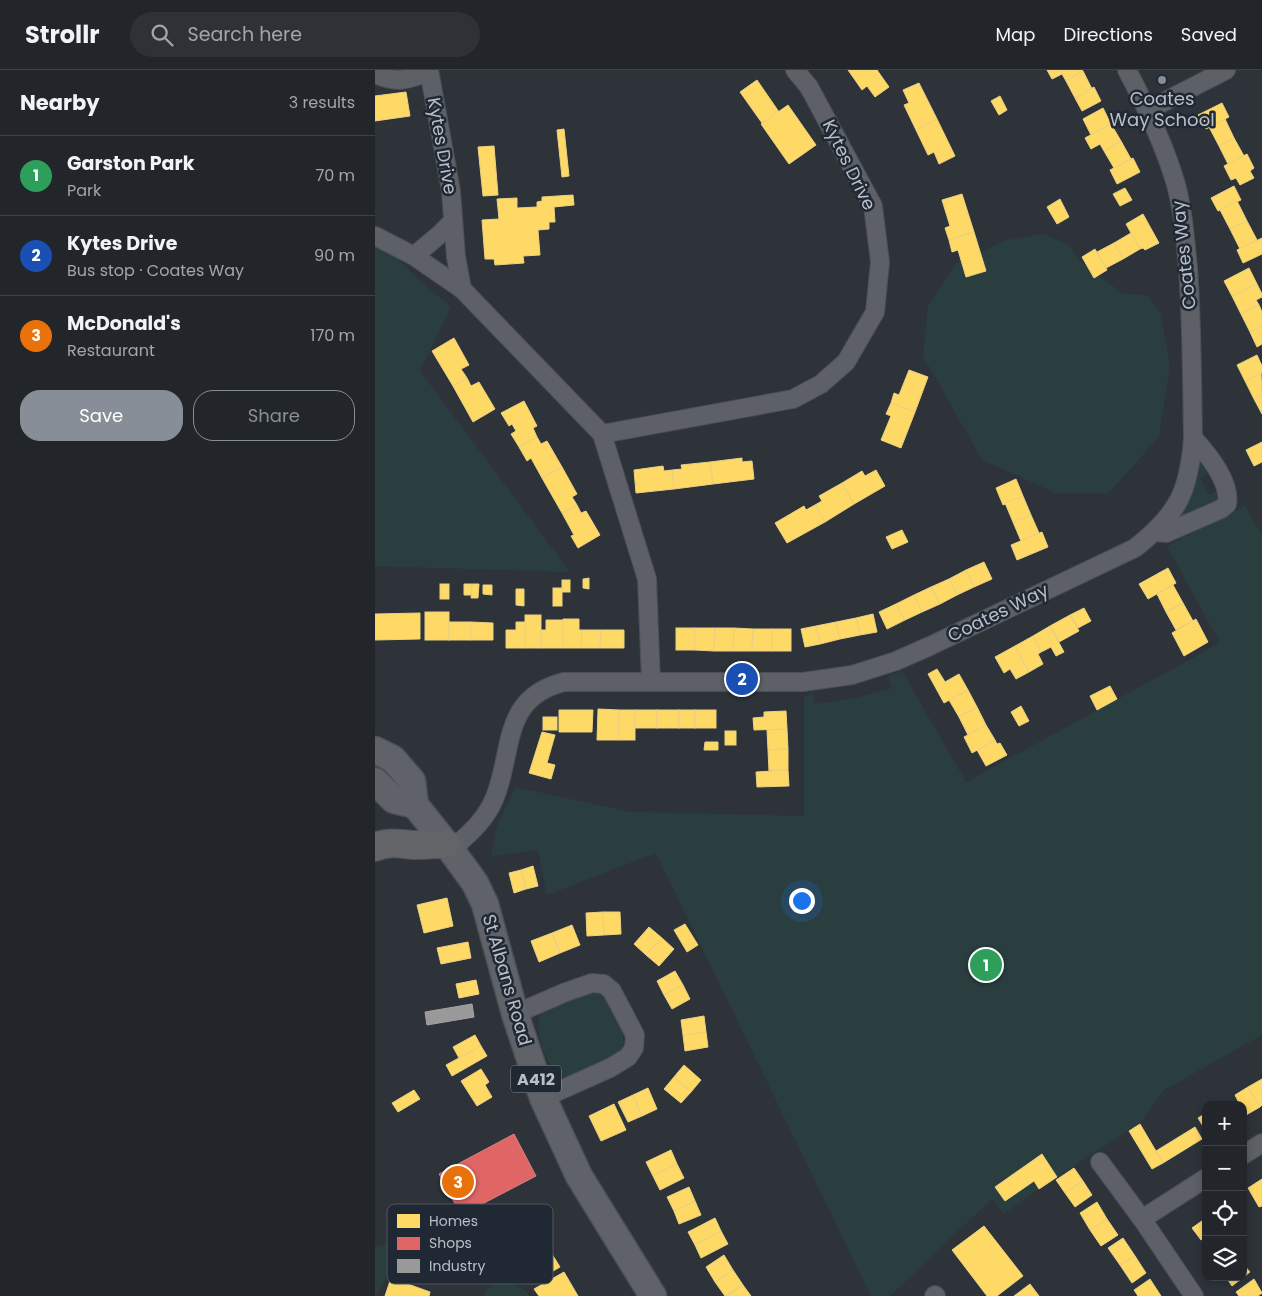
<!DOCTYPE html>
<html lang="en">
<head>
<meta charset="utf-8">
<style>
	body { margin:0; font-family:Poppins,sans-serif; background:#2e3237; color:#f1f3f6 }
	.controls { position:absolute; right:15px; bottom:15px; display:grid; overflow:hidden; border-radius:10px; box-shadow:0 2px 8px #0003 }
	.controls button { width:45px; height:45px; display:grid; place-items:center; padding:0; border:0; border-bottom:1px solid #3f4347; background:#22262b; color:#f1f3f6; font:25px sans-serif }
	.you { position:absolute; left:426px; top:830px; width:18px; height:18px; margin:-12px; border:4px solid #fff; border-radius:50%; background:#1a73e8; box-shadow:0 0 0 8px #1a73e833 }
	.badge { display:grid; place-items:center; width:32px; height:32px; border-radius:50%; background:#878e97; color:#fff; font-size:16px; font-weight:700 }
	.pin { position:absolute; translate:-50% -50%; border:2px solid #fff; box-shadow:0 1px 5px #0006 }
	.list { margin:0; padding:0; list-style:none }
	h2 { display:flex; justify-content:space-between; align-items:center; height:65px; margin:0; padding:0 20px; font-size:21px }
	h2 small { font-size:16px; font-weight:400; color:#a2a5a9 }
	.list li { display:grid; grid-template-columns:32px 1fr auto; gap:15px; align-items:center; box-sizing:border-box; height:80px; padding:0 20px; border-top:1px solid #3f4347 }
	.list b { display:block; font-size:19px; white-space:nowrap }
	.list p { margin:0; font-size:16px; white-space:nowrap; color:#a2a5a9 }
	.list em { font-size:16px; font-style:normal; color:#a2a5a9 }
	.actions { display:flex; gap:10px; padding:15px 20px }
	.actions a { flex:1; padding:11px 0; border:1px solid #878e97; border-radius:20px; text-align:center; font-size:18px; color:#878e97 }
	.actions .main { background:#878e97; color:#fff }
	.icon { flex:none; width:28px; height:28px; fill:none; stroke:currentColor; stroke-width:2; stroke-linecap:round; stroke-linejoin:round }
	.map { position:relative; flex:none; width:887px; height:1226px; overflow:hidden }
	header { display:flex; align-items:center; gap:30px; box-sizing:border-box; height:70px; padding:0 25px; background:#22262b; border-bottom:1px solid #3f4347 }
	header strong { font-size:24px }
	nav { display:flex; gap:28px; margin-inline-start:auto; font-size:18px }
	.search { width:350px; height:45px; background:#2e3237; display:flex; align-items:center; gap:12px; box-sizing:border-box; padding:0 18px; border-radius:28px; color:#a2a5a9; font-size:19px }
	main { display:flex }
	aside { flex:1; background:#22262b }
	.map>svg:first-child { display:block }
</style>
</head>
<body>
<header>
<strong>Strollr</strong>
<div class="search"><svg class="icon" aria-label="search" viewBox="0 0 24 24"><circle cx="10" cy="10" r="6"/><path d="M15 15l6 6"/></svg>Search here</div>
<nav><a>Map</a><a>Directions</a><a>Saved</a></nav>
</header>
<main>
<aside>
<h2>Nearby<small>3 results</small></h2>
<ul class="list">
<li><span class="badge" style="background:#2e9e5b">1</span><div><b>Garston Park</b><p>Park</p></div><em>70 m</em></li>
<li><span class="badge" style="background:#1a4fb4">2</span><div><b>Kytes Drive</b><p>Bus stop · Coates Way</p></div><em>90 m</em></li>
<li><span class="badge" style="background:#e8710a">3</span><div><b>McDonald's</b><p>Restaurant</p></div><em>170 m</em></li>
</ul>
<div class="actions"><a class="main">Save</a><a>Share</a></div>
</aside>
<div class="map">
<svg width="887" height="1226" viewBox="0 0 887 1226">
	<rect width="100%" height="100%" fill="#2d3339"/>
	<g fill="#2b3e3f">
		<polygon points="668,164 692,174 709,195 747,223 773,226 785,242 795,295 784,367 734,423 681,423 607,390 548,286 553,236 581,193 632,170"/>
		<polygon points="0,165 43,209 76,237 45,301 195,502 0,496"/>
		<polygon points="825,389 837,401 825,408 834,425 846,419 846,432 803,449"/>
		<polygon points="870,436 887,465 887,965 789,1020 765,1053 682,1107 666,1085 620,1117 630,1131 659,1111 664,1119 629,1144 617,1129 515,1226 496,1226 281,783 172,825 163,780 116,786 122,756 140,717 255,742 429,746 429,628 437,622 440,634 480,628 517,618 513,606 527,601 591,712 845,573 792,476"/>
		<path d="M219,921L233,927C241,943 256,969 244,986L195,1010C190,1007 183,1004 179,999C167,985 155,950 172,936C178,931 209,924 219,921Z"/>
		<polygon points="24,1171 11,1207 2,1226 0,1226 0,1177"/>
		<polygon points="128,1211 150,1220 154,1226 109,1226 111,1220"/>
	</g>
	<g fill="#ffd966" stroke="#ead184">
		<polygon points="473,0 502,0 514,17 500,27 492,16 487,20"/>
		<polygon points="672,0 707,0 708,1 691,11 687,4 677,9"/>
		<polygon points="708,1 717,19 700,28 691,11"/>
		<polygon points="382,10 404,42 387,53 365,22"/>
		<polygon points="544,13 562,49 541,60 529,35 534,33 528,20"/>
		<polygon points="719,17 726,31 707,41 700,28"/>
		<polygon points="31,22 35,46 0,51 0,26"/>
		<polygon points="625,26 632,40 624,45 616,31"/>
		<polygon points="847,33 854,47 831,59 823,45"/>
		<polygon points="413,35 441,75 414,94 386,54"/>
		<polygon points="728,38 736,54 716,65 708,49"/>
		<polygon points="562,49 580,86 564,94 559,82 553,85 541,60"/>
		<polygon points="850,49 859,68 844,76 834,57"/>
		<polygon points="736,54 746,71 729,81 725,74 716,79 710,68"/>
		<polygon points="189,59 194,106 187,107 182,60"/>
		<polygon points="859,68 869,86 853,94 844,76"/>
		<polygon points="746,71 756,89 739,98 729,81"/>
		<polygon points="119,76 123,125 108,126 103,77"/>
		<polygon points="872,84 879,98 875,101 879,108 865,115 861,108 856,110 849,96"/>
		<polygon points="758,88 765,102 742,114 735,100"/>
		<polygon points="859,116 866,130 843,141 836,128"/>
		<polygon points="750,118 757,130 745,136 738,124"/>
		<polygon points="587,124 599,162 574,170 570,158 575,156 567,130"/>
		<polygon points="198,125 199,135 179,137 180,152 174,152 174,159 163,160 165,185 148,186 149,193 120,195 119,189 110,189 107,150 124,149 122,129 142,128 142,138 162,137 162,132 167,131 167,127"/>
		<polygon points="685,129 694,147 682,154 672,137"/>
		<polygon points="862,131 872,151 855,159 845,140"/>
		<polygon points="768,144 784,173 770,180 768,178 765,179 751,154"/>
		<polygon points="872,151 882,170 865,179 855,159"/>
		<polygon points="599,162 611,201 591,207 583,180 577,182 574,170"/>
		<polygon points="756,163 765,179 748,189 739,173"/>
		<polygon points="887,168 887,184 868,193 862,180"/>
		<polygon points="739,173 748,189 731,198 722,182"/>
		<polygon points="720,179 732,200 719,208 707,187"/>
		<polygon points="874,198 882,214 857,226 849,211"/>
		<polygon points="882,214 887,224 887,227 881,230 884,235 866,244 857,226"/>
		<polygon points="884,235 887,242 887,256 875,262 866,244"/>
		<polygon points="887,256 887,274 882,277 875,262"/>
		<polygon points="79,268 94,295 86,299 92,308 78,316 57,281"/>
		<polygon points="882,285 887,296 887,303 870,311 862,295"/>
		<polygon points="534,300 553,307 540,342 516,333 519,323 524,325"/>
		<polygon points="886,303 887,325 879,329 870,311"/>
		<polygon points="92,308 96,316 104,312 120,339 98,352 78,316"/>
		<polygon points="887,325 887,344 879,329"/>
		<polygon points="149,331 162,356 158,358 162,367 144,377 136,364 141,361 137,354 134,356 126,343"/>
		<polygon points="516,333 540,342 526,378 506,370 516,346 511,344"/>
		<polygon points="162,367 166,374 172,371 187,397 167,408 156,388 152,391 144,377"/>
		<polygon points="887,372 887,392 879,396 871,380"/>
		<polygon points="367,388 367,392 377,391 379,409 338,414 335,392"/>
		<polygon points="335,392 338,414 299,419 297,400 307,399 306,395"/>
		<polygon points="288,396 289,401 297,400 299,419 261,423 259,400"/>
		<polygon points="187,397 202,424 197,427 202,435 187,443 167,408"/>
		<polygon points="501,400 510,416 479,434 467,413 487,401 490,406"/>
		<polygon points="641,409 648,426 628,435 621,418"/>
		<polygon points="467,413 479,434 450,452 440,435 447,431 444,426"/>
		<polygon points="648,426 656,445 638,452 630,433"/>
		<polygon points="202,435 206,443 211,441 225,465 203,478 196,466 199,465 187,443"/>
		<polygon points="440,435 450,452 412,473 400,453 429,436 431,440"/>
		<polygon points="656,445 664,463 646,471 638,452"/>
		<polygon points="527,460 533,472 517,479 511,467"/>
		<polygon points="667,462 673,477 642,490 636,475"/>
		<polygon points="609,492 617,509 599,517 591,500"/>
		<polygon points="793,498 801,513 773,529 764,514"/>
		<polygon points="591,500 599,517 582,525 574,509"/>
		<polygon points="214,508 214,519 208,518 208,509"/>
		<polygon points="574,509 582,525 565,534 556,517"/>
		<rect x="187" y="510" width="8" height="12"/>
		<rect x="65" y="514" width="9" height="15"/>
		<polygon points="89,514 97,514 96,525 89,525"/>
		<polygon points="97,514 104,514 103,528 96,528"/>
		<polygon points="108,515 117,515 117,525 108,524"/>
		<polygon points="798,515 808,533 791,542 782,524"/>
		<polygon points="556,517 565,534 547,542 539,525"/>
		<rect x="178" y="518" width="9" height="18"/>
		<polygon points="141,519 149,519 149,536 141,535"/>
		<polygon points="539,525 547,542 530,550 521,534"/>
		<polygon points="808,533 818,551 801,560 791,542"/>
		<polygon points="521,534 530,550 512,559 504,542"/>
		<polygon points="709,538 716,551 703,558 695,545"/>
		<rect x="50" y="542" width="24" height="28"/>
		<polygon points="45,543 45,569 0,570 0,544"/>
		<polygon points="498,544 502,562 485,565 481,548"/>
		<rect x="150" y="545" width="16" height="33"/>
		<polygon points="695,545 704,561 684,572 675,556"/>
		<polygon points="481,548 485,565 465,569 461,552"/>
		<polygon points="188,549 204,549 204,560 207,560 206,578 188,578"/>
		<polygon points="821,549 833,572 809,586 797,563"/>
		<polygon points="171,550 188,550 188,578 166,578 166,560 171,560"/>
		<rect x="74" y="552" width="22" height="18"/>
		<polygon points="96,552 118,553 118,570 96,570"/>
		<polygon points="141,552 150,552 150,578 131,578 131,560 141,560"/>
		<polygon points="461,552 465,569 445,574 441,556"/>
		<polygon points="441,556 445,574 430,577 426,559"/>
		<polygon points="675,556 689,582 681,586 676,577 666,582 658,566"/>
		<rect x="301" y="558" width="19" height="22"/>
		<polygon points="320,558 340,558 339,581 320,580"/>
		<polygon points="340,558 359,558 358,581 339,581"/>
		<polygon points="359,558 378,559 377,581 358,581"/>
		<polygon points="378,559 397,559 397,581 377,581"/>
		<rect x="397" y="559" width="19" height="22"/>
		<polygon points="207,560 226,560 225,578 206,578"/>
		<polygon points="226,560 249,560 249,578 225,578"/>
		<polygon points="658,566 666,582 663,584 668,594 654,602 640,576"/>
		<polygon points="640,576 654,602 641,609 635,599 629,603 620,587"/>
		<polygon points="562,599 570,612 584,604 593,620 569,633 553,604"/>
		<polygon points="735,616 742,629 722,640 715,626"/>
		<polygon points="593,620 602,637 584,647 574,630"/>
		<polygon points="646,636 654,651 644,656 636,642"/>
		<polygon points="602,637 611,655 593,665 584,647"/>
		<polygon points="223,639 244,640 244,670 222,670"/>
		<polygon points="184,640 218,640 217,662 184,662"/>
		<rect x="244" y="640" width="16" height="30"/>
		<rect x="260" y="640" width="22" height="18"/>
		<rect x="282" y="640" width="22" height="18"/>
		<rect x="304" y="640" width="16" height="18"/>
		<rect x="320" y="640" width="21" height="18"/>
		<polygon points="411,641 412,659 379,660 378,648 389,647 389,642"/>
		<rect x="168" y="647" width="14" height="13"/>
		<polygon points="611,655 620,670 597,683 589,667"/>
		<polygon points="412,659 413,679 393,680 392,660"/>
		<rect x="350" y="661" width="11" height="14"/>
		<polygon points="167,662 180,665 172,693 180,695 176,709 154,703"/>
		<polygon points="620,670 622,674 625,673 632,685 611,696 602,680"/>
		<polygon points="330,672 343,672 343,680 329,680"/>
		<polygon points="413,679 413,700 394,701 393,680"/>
		<polygon points="413,700 414,716 382,717 381,702"/>
		<polygon points="158,796 163,816 151,819 146,800"/>
		<polygon points="146,800 151,819 139,823 134,803"/>
		<polygon points="72,828 78,856 49,863 42,835"/>
		<polygon points="228,842 245,842 246,864 229,865"/>
		<polygon points="228,842 229,865 212,866 211,843"/>
		<polygon points="310,854 323,875 312,882 299,860"/>
		<polygon points="197,855 205,875 185,883 177,863"/>
		<polygon points="274,857 287,868 271,885 259,874"/>
		<polygon points="177,863 185,883 164,892 156,871"/>
		<polygon points="287,868 299,879 284,896 271,885"/>
		<polygon points="93,872 96,888 66,894 62,878"/>
		<polygon points="300,901 308,915 289,925 282,911"/>
		<polygon points="101,910 104,924 84,928 81,914"/>
		<polygon points="308,915 315,929 297,939 289,925"/>
		<polygon points="329,946 331,962 308,965 306,950"/>
		<polygon points="331,962 333,977 310,981 308,965"/>
		<polygon points="100,965 106,976 84,988 78,977"/>
		<polygon points="106,976 112,986 77,1006 71,995"/>
		<polygon points="309,995 326,1010 316,1022 299,1007"/>
		<polygon points="106,999 114,1012 110,1015 117,1027 102,1036 86,1011"/>
		<polygon points="299,1007 316,1022 306,1033 289,1019"/>
		<polygon points="887,1009 887,1035 885,1037 873,1017"/>
		<polygon points="873,1017 885,1037 871,1045 868,1040 868,1035 865,1035 860,1025"/>
		<polygon points="273,1018 282,1039 267,1046 258,1025"/>
		<polygon points="39,1020 45,1029 23,1042 17,1033"/>
		<polygon points="258,1025 267,1046 253,1052 243,1032"/>
		<polygon points="239,1034 251,1060 226,1071 214,1046"/>
		<polygon points="831,1043 831,1061 823,1048"/>
		<polygon points="765,1054 788,1093 777,1099 754,1061"/>
		<polygon points="820,1057 827,1069 788,1093 781,1081"/>
		<polygon points="296,1080 302,1094 278,1106 271,1092"/>
		<polygon points="667,1084 682,1107 664,1119 659,1111 630,1131 620,1117"/>
		<polygon points="302,1094 309,1108 285,1120 278,1106"/>
		<polygon points="699,1098 708,1111 690,1123 681,1110"/>
		<polygon points="887,1109 887,1136 884,1137 873,1118"/>
		<polygon points="708,1111 717,1125 700,1137 690,1123"/>
		<polygon points="314,1117 320,1131 299,1141 292,1127"/>
		<polygon points="320,1131 326,1145 304,1154 299,1141"/>
		<polygon points="722,1132 732,1149 715,1160 705,1143"/>
		<polygon points="340,1148 346,1161 320,1175 313,1162"/>
		<polygon points="831,1148 831,1167 826,1170 817,1158"/>
		<polygon points="732,1149 743,1165 726,1176 715,1160"/>
		<polygon points="609,1156 648,1206 622,1226 612,1226 577,1180"/>
		<polygon points="346,1161 353,1174 326,1188 320,1175"/>
		<polygon points="164,1163 185,1197 156,1214 135,1180"/>
		<polygon points="748,1168 760,1186 745,1195 733,1178"/>
		<polygon points="349,1185 358,1200 340,1212 331,1197"/>
		<polygon points="760,1186 771,1203 757,1213 745,1195"/>
		<polygon points="868,1194 875,1202 857,1216 851,1207 868,1207"/>
		<polygon points="358,1200 368,1215 350,1226 340,1212"/>
		<polygon points="189,1202 203,1226 164,1226 159,1219"/>
		<polygon points="16,1208 55,1222 54,1226 10,1226"/>
		<polygon points="775,1209 786,1226 763,1226 759,1220"/>
		<polygon points="879,1209 887,1223 883,1226 864,1226 861,1222"/>
		<polygon points="655,1214 664,1226 639,1226"/>
		<polygon points="368,1215 376,1226 351,1226"/>
	</g>
	<polygon fill="#e06666" stroke="#d48184" points="139,1064 161,1106 86,1145 64,1104"/>
	<polygon fill="#999" stroke="#a2a4a7" points="97,934 99,947 52,955 50,942"/>
	<g fill="none" stroke-linecap="round" stroke-linejoin="round">
		<g stroke="#4a4f54" stroke-width="20">
			<g id="street">
				<polyline points="54,0 76,121 81,187 87,219 227,364 272,509 276,612"/>
				<path d="M0,4C22,14 32,10 54,2"/>
				<polyline points="773,40 851,0"/>
				<polyline points="0,166 39,186 87,219"/>
				<polyline points="39,186 64,165 77,152"/>
				<polyline points="227,364 418,329 446,314 471,292 500,242 505,192 498,136 434,17 420,0"/>
				<path d="M781,462L791,463L846,439L852,434C856,412 832,383 818,368"/>
				<path d="M76,780C94,764 111,750 120,727C139,679 126,628 189,612H428L477,605L521,591L555,576L760,478C803,444 814,422 818,368C817,311 817,254 813,197C810,168 808,139 800,111C788,72 771,36 752,0"/>
				<polyline points="140,944 191,922 217,913 229,914 237,921 260,965 259,978 253,987 235,998 168,1028"/>
				<polyline points="868,1085 887,1073"/>
				<polyline points="725,1092 767,1149 819,1226"/>
				<polyline points="767,1149 831,1108"/>
				<polyline points="559,1226 560,1225 561,1226"/>
			</g>
		</g>
		<g stroke="#4a4f56" stroke-width="29">
			<g id="primary">
				<polyline points="0,680 18,689 37,711 40,735 76,780 100,813 110,834 140,944 168,1028 204,1106 278,1226"/>
				<polyline points="0,711 19,730 40,735"/>
			</g>
		</g>
		<g stroke="#494f55" stroke-width="30">
			<path id="highway" d="M0,777C14,771 25,774 39,775C50,775 60,774 71,774"/>
		</g>
		<use href="#street" stroke="#5d6167" stroke-width="18"/>
		<use href="#primary" stroke="#5f6369" stroke-width="26"/>
		<use href="#highway" stroke="#626467" stroke-width="28"/>
	</g>
	<circle fill="#878e97" stroke="#202933" stroke-width="2" cx="787" cy="10" r="5"/>
	<g text-anchor="middle" stroke-width="5" stroke-linejoin="round" paint-order="stroke">
		<rect fill="#202933" stroke="#8a929c" stroke-width="1" x="136" y="995.5" width="50" height="27" rx="4"/>
		<g font-size="16" font-weight="bold" fill="#b8bfc9">
			<text x="161" y="1015">A412</text>
		</g>
		<g font-size="18" fill="#b8bfc9" stroke="#202933">
			<text x="787" y="35">Coates<tspan x="787" dy="21">Way School</tspan></text>
		</g>
		<g font-size="18" fill="#b8bfc9" stroke="#202933">
			<text transform="translate(67 76) rotate(80)" y="6">Kytes Drive</text>
			<text transform="translate(474 95) rotate(64)" y="6">Kytes Drive</text>
			<text transform="translate(809 185) rotate(-96)" y="6">Coates Way</text>
			<text transform="translate(623 543) rotate(-26)" y="6">Coates Way</text>
			<text transform="translate(132 910) rotate(74)" y="6">St Albans Road</text>
		</g>
	</g>
	<rect x="12" y="1134" width="166" height="80" rx="8" fill="#202933" stroke="#4e5660" stroke-width="1"/>
	<rect x="22" y="1144" width="23" height="14" fill="#ffd966"/>
	<rect x="22" y="1167" width="23" height="13" fill="#e06666"/>
	<rect x="22" y="1189" width="23" height="14" fill="#999"/>
	<g font-size="14" fill="#b8bfc9">
		<text x="54" y="1156">Homes</text>
		<text x="54" y="1178">Shops</text>
		<text x="54" y="1201">Industry</text>
	</g>
</svg>
<div class="controls">
<button>+</button>
<button>−</button>
<button><svg class="icon" aria-label="locate" viewBox="0 0 24 24"><circle cx="12" cy="12" r="6"/><path d="M12 2v4M12 18v4M2 12h4M18 12h4"/></svg></button>
<button><svg class="icon" aria-label="layers" viewBox="0 0 24 24"><path d="M12 4l9 5-9 5-9-5zM3 14l9 5 9-5"/></svg></button>
</div>
<div class="you"></div>
<div class="pin badge" style="left:611px;top:895px;background:#2e9e5b">1</div>
<div class="pin badge" style="left:367px;top:609px;background:#1a4fb4">2</div>
<div class="pin badge" style="left:83px;top:1112px;background:#e8710a">3</div>
</div>
</main>
</body>
</html>
